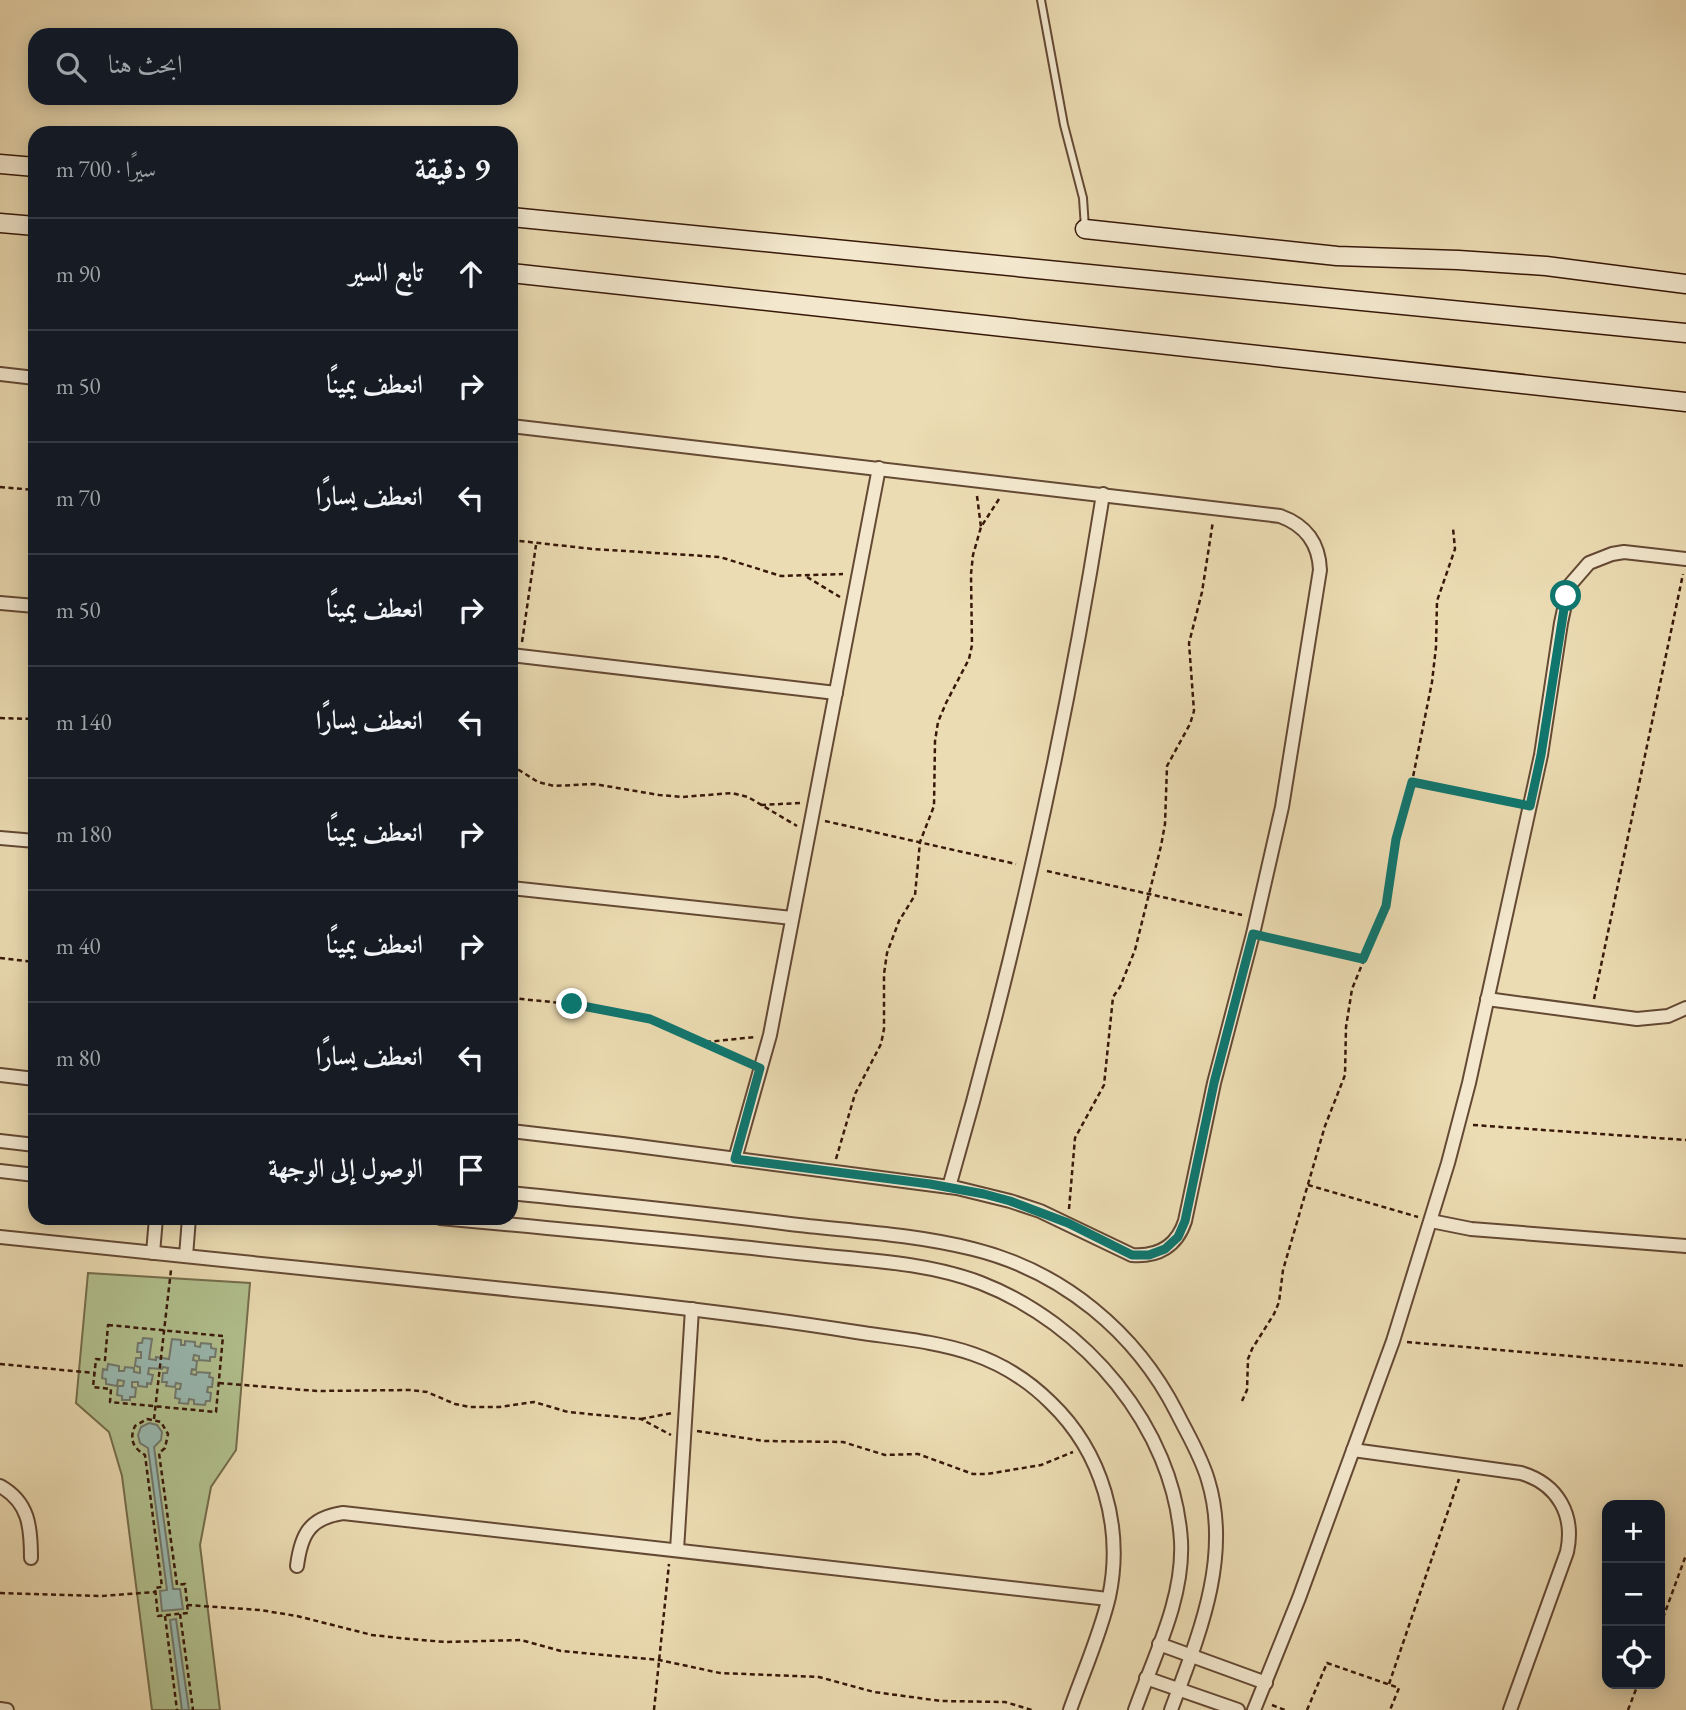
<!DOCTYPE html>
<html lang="ar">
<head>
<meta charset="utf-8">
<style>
	body { margin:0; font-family:"EB Garamond",Amiri,serif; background:#20242c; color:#f1f3f6; direction:rtl }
	.controls { position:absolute; right:21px; bottom:21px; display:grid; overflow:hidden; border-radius:14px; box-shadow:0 4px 18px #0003 }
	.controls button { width:63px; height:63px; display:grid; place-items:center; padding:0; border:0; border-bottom:2px solid #363941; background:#171b24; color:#f1f3f6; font:35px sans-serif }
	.stop { position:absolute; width:21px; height:21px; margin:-16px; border:5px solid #0f766e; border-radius:50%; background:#fff }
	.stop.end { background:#0f766e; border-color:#fff; box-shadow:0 2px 7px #0008 }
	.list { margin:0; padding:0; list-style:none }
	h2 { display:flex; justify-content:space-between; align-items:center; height:91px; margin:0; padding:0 28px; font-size:30px }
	h2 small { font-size:23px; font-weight:400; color:#9ea1a6 }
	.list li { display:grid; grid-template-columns:46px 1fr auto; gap:21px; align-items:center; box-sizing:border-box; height:112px; padding:0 28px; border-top:2px solid #363941 }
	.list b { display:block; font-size:26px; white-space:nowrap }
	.list em { font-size:23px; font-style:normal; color:#9ea1a6 }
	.icon { flex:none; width:38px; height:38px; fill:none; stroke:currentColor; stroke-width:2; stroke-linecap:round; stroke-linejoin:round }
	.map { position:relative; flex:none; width:1686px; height:1710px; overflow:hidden; direction:ltr }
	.search { position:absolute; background:#171b24; box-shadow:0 4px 18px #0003; left:28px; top:28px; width:490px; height:77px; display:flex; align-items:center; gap:18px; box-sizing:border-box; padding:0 24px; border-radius:21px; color:#9ea1a6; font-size:26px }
	.panel { position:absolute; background:#171b24; box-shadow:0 4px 18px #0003; left:28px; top:126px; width:490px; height:1099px; border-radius:21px; direction:rtl }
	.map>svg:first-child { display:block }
</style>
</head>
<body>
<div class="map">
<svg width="1686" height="1710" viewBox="0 0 1686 1710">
	<rect width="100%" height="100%" fill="#ecdcb3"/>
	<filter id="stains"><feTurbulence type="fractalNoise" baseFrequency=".00286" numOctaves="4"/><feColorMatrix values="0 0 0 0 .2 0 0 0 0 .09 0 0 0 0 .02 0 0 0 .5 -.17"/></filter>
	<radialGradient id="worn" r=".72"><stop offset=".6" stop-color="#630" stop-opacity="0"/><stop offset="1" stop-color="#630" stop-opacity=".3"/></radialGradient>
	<polygon fill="#b2c290" stroke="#746d4c" stroke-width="2" points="88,1273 250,1283 236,1450 211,1487 200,1545 220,1710 152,1710 122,1476 109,1432 76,1403"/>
	<g fill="#99bab2" stroke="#72796e" stroke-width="2">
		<polygon points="143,1338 152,1339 149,1359 156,1360 156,1357 169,1359 172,1339 181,1340 181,1345 185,1345 185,1341 195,1342 195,1346 200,1347 201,1343 211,1344 211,1348 216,1349 215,1357 210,1357 210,1361 199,1360 199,1356 194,1355 193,1360 197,1361 196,1370 192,1369 191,1374 196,1375 197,1372 210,1373 209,1377 213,1378 212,1387 208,1387 207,1392 211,1393 210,1401 206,1401 205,1405 194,1404 194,1400 189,1399 188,1404 179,1403 180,1399 175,1398 176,1389 180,1389 181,1384 176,1383 175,1387 166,1386 167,1382 162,1382 163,1373 167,1373 168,1368 163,1367 162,1369 149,1368 148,1374 153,1375 151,1384 147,1383 147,1387 138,1386 138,1382 132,1382 132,1387 136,1388 135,1397 130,1397 130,1400 122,1400 122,1396 117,1395 118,1386 123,1386 124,1381 118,1380 117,1386 106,1384 106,1379 102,1378 103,1369 107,1370 108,1364 119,1366 119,1371 124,1371 125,1367 134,1368 134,1372 140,1373 140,1367 135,1366 136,1358 141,1358 141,1352 137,1352 138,1343 142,1343"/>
		<polygon points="149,1423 157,1425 162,1432 161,1440 154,1447 173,1589 180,1589 183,1609 162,1611 160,1591 167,1590 148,1448 140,1443 138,1435 141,1427"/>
		<polygon points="176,1619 189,1710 182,1710 170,1620"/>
	</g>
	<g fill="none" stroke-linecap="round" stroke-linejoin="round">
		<g stroke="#644934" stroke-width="10">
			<polyline id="lane" points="1041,0 1064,125 1083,198 1085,228"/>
		</g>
		<g stroke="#644934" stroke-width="16">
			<g id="street">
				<polyline points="0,374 35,378"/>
				<path d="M511,426L1280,516C1305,525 1319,543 1320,570L1282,807L1253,934L1214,1083L1185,1221C1177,1246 1158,1257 1132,1255L1040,1211L1010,1201L957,1188L622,1144L511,1131"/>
				<polyline points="0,603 35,606"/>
				<polyline points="511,655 836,693"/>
				<polyline points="0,838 35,841"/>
				<polyline points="511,888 792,918"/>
				<polyline points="1487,999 1637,1019 1668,1016 1686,1008"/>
				<polyline points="0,1075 35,1079"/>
				<polyline points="0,1141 35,1145"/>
				<polyline points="735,1159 770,1035 879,468"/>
				<polyline points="0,1171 35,1175"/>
				<path d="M949,1187C1015,959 1066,729 1103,494"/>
				<path d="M511,1193C604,1203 697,1212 790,1224C850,1231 914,1234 973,1249C1062,1271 1136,1332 1177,1413C1188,1435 1201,1456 1208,1480C1232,1558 1198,1637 1171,1710"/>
				<path d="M440,1218C559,1229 678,1240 797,1253C858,1260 924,1261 981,1283C1084,1323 1174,1427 1181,1541C1184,1599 1154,1656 1135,1710"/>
				<polyline points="1431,1221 1471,1229 1686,1246"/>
				<path d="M0,1237C204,1258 407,1279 611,1300C693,1309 774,1319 856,1332C895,1338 936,1341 973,1354C1002,1364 1029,1381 1051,1403C1102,1452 1124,1527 1109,1597C1100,1635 1083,1673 1070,1710"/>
				<polyline points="153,1253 156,1218"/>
				<polyline points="186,1256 189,1218"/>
				<path d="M1353,1450L1521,1473C1558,1484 1575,1515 1567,1552L1510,1710"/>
				<path d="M0,1486C29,1502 31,1527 31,1558"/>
				<polyline points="677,1550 692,1309"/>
				<path d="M297,1566C301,1535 309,1518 343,1513L1108,1599"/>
				<polyline points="1159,1644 1266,1683"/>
				<polyline points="1146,1678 1238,1710"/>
				<polyline points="0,1709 7,1710"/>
				<polyline points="1254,1710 1299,1598 1393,1341 1448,1163 1469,1083 1541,755 1561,623 1569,586 1589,563 1612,554 1624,552 1686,559"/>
			</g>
		</g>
		<g stroke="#371809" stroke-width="21">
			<g id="secondary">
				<polyline points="0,164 35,167"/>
				<polyline points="511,217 1686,333"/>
				<polyline points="0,223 35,226"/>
				<polyline points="1085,229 1337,256 1458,260 1546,266 1686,284"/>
				<polyline points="511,273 1686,402"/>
			</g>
		</g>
		<g stroke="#371809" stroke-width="2.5" stroke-dasharray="5 3.5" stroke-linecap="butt">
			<polyline points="0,487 35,490"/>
			<polyline points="511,495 513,439"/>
			<polyline points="977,496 981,527"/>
			<polyline points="511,540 593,549 720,557 781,576 843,574"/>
			<polyline points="807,577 840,597"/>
			<polyline points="522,642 536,545"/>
			<polyline points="0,718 35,719"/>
			<polyline points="511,765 538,782 554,786 594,784 659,795 682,797 732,793 748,797 797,826"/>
			<polyline points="1412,782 1515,803"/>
			<polyline points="761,805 800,803"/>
			<polyline points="825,821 1016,864"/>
			<polyline points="1047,871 1242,915"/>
			<polyline points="1267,937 1363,959"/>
			<polyline points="0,958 35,962"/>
			<polyline points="511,998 572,1004 650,1019 749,1063"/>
			<polyline points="1594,999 1683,574"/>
			<polyline points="706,1042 755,1037"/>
			<polyline points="1473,1125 1686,1140"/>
			<polyline points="836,1159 855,1094 881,1044 884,1029 884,974 887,953 899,921 915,895 920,842 934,806 935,741 938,722 946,703 969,659 972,645 971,574 973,555 981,527 999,499"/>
			<polyline points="1308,1185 1418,1217"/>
			<polyline points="1069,1209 1075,1138 1104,1085 1113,997 1120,987 1135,950 1161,846 1165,824 1167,766 1190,724 1194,711 1189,643 1202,592 1213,521"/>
			<polygon points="108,1325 223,1336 216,1412 110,1402 111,1389 93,1387 96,1359 105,1360"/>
			<polyline points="1407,1342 1686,1366"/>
			<polyline points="0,1364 94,1373"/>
			<polyline points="219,1383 317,1391 411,1390 427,1392 455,1404 470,1407 499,1407 534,1402 568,1412 641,1419 671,1435"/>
			<polyline points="1242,1401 1247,1390 1248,1359 1252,1349 1274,1314 1279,1302 1283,1270 1325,1126 1345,1075 1346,1027 1352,989 1386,906 1396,839 1412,782 1432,682 1436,647 1437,601 1455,549 1453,528"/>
			<path d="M147,1419L161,1422L168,1434L165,1448L159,1453L177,1585L185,1584L188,1613L158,1616L155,1588L162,1587L145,1455C133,1448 129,1439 135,1426Z"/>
			<polyline points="154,1419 171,1270"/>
			<polyline points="641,1419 672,1413"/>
			<polyline points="697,1431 764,1441 843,1442 885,1455 918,1454 973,1474 987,1474 1041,1465 1073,1452"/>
			<polyline points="0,1593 102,1596 155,1592"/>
			<polyline points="187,1605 260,1610 297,1616 372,1635 409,1639 446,1642 521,1640 561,1651 659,1660 720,1673 819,1677 874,1692 941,1701 1005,1702 1032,1710"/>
			<polyline points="180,1614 193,1710"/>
			<polyline points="165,1616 177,1710"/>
			<polyline points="1660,1626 1686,1555"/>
			<polyline points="1389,1684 1459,1479"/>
			<polyline points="1272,1705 1285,1710"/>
			<polyline points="654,1710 669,1564"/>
			<polyline points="1307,1710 1327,1663 1399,1688 1390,1710"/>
			<polyline points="1628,1710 1638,1684"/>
		</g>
		<use href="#lane" stroke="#f3e8ce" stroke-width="6"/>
		<use href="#street" stroke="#f3e8ce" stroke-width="12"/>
		<use href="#secondary" stroke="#f3e8ce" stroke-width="18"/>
	</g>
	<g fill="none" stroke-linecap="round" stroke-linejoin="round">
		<polyline stroke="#0f766e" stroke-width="9" points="572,1004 650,1019 760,1068 735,1159 930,1184 984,1194 1010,1201 1068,1223 1132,1255 1149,1255 1165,1249 1178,1237 1185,1221 1214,1083 1253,934 1363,959 1386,906 1396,839 1412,782 1530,806 1541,755 1566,596"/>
	</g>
	<rect width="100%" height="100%" filter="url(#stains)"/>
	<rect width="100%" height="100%" fill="url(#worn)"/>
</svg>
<div class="controls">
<button>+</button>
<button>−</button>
<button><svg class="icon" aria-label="locate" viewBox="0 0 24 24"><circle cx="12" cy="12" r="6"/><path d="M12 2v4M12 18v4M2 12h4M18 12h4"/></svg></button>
</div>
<div class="stop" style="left:1566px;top:596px"></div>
<div class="stop end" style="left:572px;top:1004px"></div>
<div class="search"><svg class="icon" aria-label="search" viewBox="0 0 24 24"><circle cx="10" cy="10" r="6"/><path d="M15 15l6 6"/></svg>ابحث هنا</div>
<section class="panel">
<h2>9 دقيقة<small>سيرًا · 700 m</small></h2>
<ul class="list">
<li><svg class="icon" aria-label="ahead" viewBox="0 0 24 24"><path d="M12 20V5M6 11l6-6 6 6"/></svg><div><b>تابع السير</b></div><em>90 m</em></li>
<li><svg class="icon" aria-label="right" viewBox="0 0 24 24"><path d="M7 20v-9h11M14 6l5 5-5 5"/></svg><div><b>انعطف يمينًا</b></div><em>50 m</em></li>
<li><svg class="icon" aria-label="left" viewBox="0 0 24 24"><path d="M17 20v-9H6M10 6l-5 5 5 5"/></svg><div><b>انعطف يسارًا</b></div><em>70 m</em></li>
<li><svg class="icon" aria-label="right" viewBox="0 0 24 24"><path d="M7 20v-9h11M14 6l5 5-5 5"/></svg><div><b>انعطف يمينًا</b></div><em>50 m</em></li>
<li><svg class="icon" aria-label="left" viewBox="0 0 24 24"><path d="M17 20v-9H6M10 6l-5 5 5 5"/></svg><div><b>انعطف يسارًا</b></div><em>140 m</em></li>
<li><svg class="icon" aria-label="right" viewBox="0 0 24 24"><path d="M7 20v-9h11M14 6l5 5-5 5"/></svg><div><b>انعطف يمينًا</b></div><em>180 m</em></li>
<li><svg class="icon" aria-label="right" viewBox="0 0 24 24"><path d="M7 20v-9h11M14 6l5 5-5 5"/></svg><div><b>انعطف يمينًا</b></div><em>40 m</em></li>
<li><svg class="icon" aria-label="left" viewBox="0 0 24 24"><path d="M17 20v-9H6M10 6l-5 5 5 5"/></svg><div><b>انعطف يسارًا</b></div><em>80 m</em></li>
<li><svg class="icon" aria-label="arrive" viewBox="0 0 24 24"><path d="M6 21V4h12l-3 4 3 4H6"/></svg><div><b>الوصول إلى الوجهة</b></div></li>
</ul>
</section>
</div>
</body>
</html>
